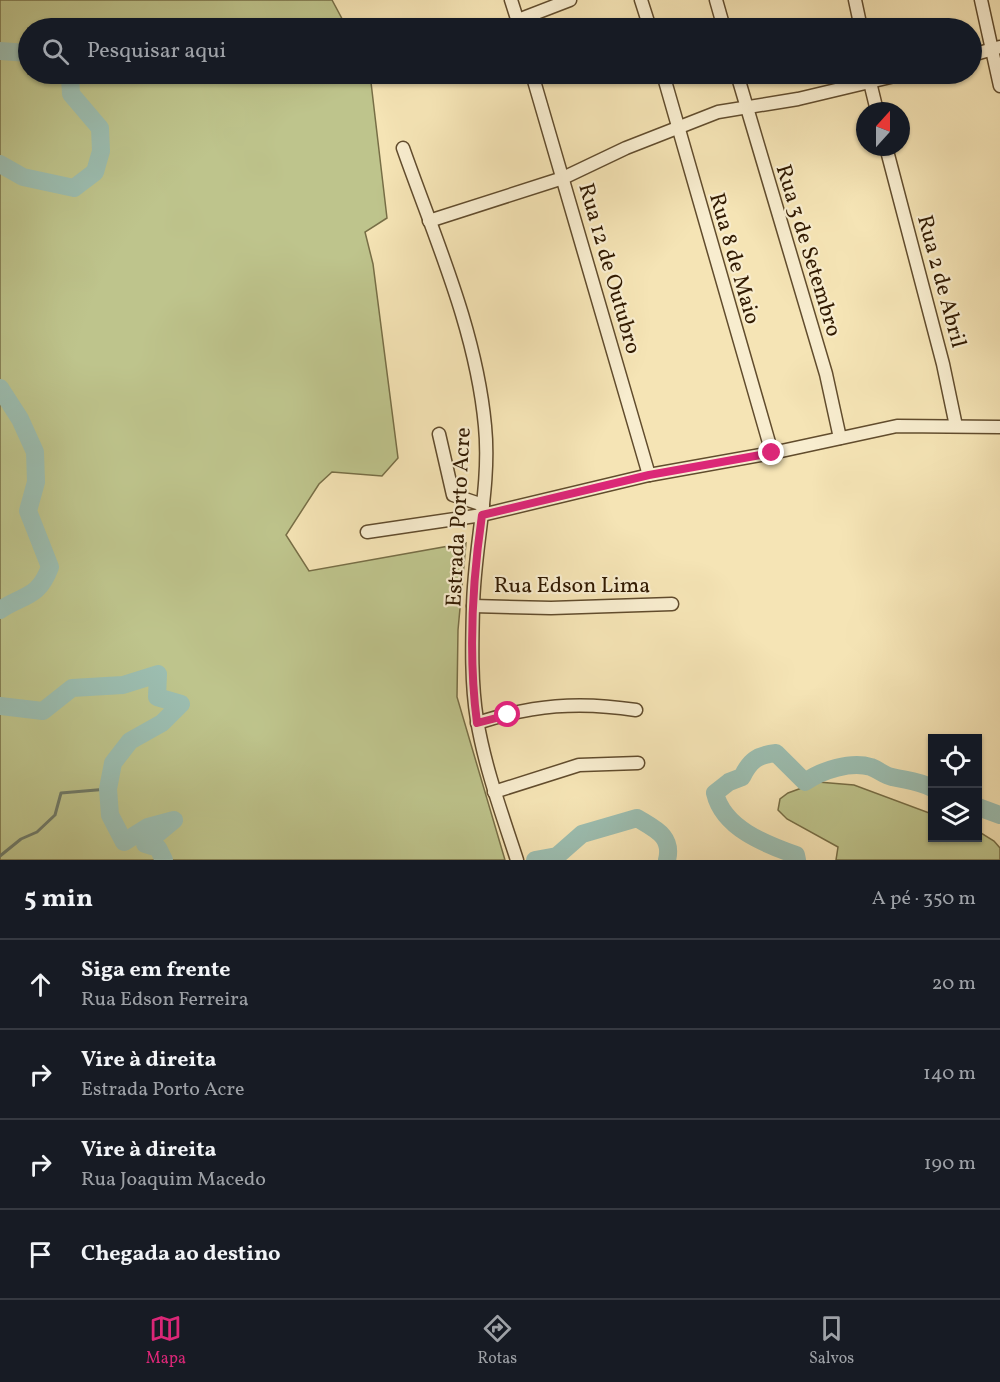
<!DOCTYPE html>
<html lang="pt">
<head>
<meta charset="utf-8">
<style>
	body { margin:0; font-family:Vollkorn,serif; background:#242831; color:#f1f3f6 }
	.controls { position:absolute; right:18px; bottom:18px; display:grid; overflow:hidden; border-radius:0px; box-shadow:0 2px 4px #0004 }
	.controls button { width:54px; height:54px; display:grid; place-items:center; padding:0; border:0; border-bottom:2px solid #363941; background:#171b24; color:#f1f3f6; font:30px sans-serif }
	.compass { position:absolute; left:856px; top:102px; width:54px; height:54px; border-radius:50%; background:#171b24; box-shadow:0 2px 4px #0004; rotate:21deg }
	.stop { position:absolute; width:18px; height:18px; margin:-14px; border:4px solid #db2777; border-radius:50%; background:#fff }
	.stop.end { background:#db2777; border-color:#fff; box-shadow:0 2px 6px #0008 }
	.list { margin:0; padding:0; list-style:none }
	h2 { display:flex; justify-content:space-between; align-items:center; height:78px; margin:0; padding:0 24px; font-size:26px }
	h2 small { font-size:20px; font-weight:400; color:#9ea1a6 }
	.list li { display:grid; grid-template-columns:39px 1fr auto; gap:18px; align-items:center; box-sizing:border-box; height:90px; padding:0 24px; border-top:2px solid #363941 }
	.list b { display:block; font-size:22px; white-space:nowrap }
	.list p { margin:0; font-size:20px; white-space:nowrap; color:#9ea1a6 }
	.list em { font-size:20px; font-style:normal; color:#9ea1a6 }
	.icon { flex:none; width:33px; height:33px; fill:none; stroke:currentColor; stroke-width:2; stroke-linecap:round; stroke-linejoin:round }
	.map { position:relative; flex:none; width:1000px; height:860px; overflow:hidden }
	.search { position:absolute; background:#171b24; box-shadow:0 2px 4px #0004; left:18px; right:18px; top:18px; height:66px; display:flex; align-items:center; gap:15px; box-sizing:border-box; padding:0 21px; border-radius:33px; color:#9ea1a6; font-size:22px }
	.sheet { height:438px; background:#171b24 }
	nav { display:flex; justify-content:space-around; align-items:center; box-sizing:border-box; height:84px; border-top:2px solid #363941; background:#171b24; font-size:16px; color:#9ea1a6 }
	nav a { display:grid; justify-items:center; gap:3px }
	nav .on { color:#db2777 }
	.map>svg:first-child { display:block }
</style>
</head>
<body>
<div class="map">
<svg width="1000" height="860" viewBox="0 0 1000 860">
	<rect width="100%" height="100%" fill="#f5e4b5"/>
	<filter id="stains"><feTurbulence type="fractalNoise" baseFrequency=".00333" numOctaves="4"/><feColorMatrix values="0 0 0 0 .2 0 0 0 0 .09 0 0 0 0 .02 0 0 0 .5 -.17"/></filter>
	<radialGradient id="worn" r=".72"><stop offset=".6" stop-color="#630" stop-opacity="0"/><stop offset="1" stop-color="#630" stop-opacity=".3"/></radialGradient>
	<g fill="#bec48c" stroke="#776e46" stroke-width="1.5">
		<polygon points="0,0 332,0 347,28 28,28 28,74 370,74 387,218 365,232 373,264 398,458 382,476 332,472 319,484 286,535 309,571 466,543 458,630 457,697 505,860 0,860"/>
		<polygon points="818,782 854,785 932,814 932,838 978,838 978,831 994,841 1000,848 1000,860 836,860 838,847 787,819 778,810 780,799 788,793"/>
	</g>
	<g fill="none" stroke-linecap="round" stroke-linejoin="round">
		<polyline stroke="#717c6a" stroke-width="3" points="0,856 21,839 37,832 55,815 61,793 108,789"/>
		<g stroke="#9cbeb1" stroke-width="18">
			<polyline points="0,51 28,53"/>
			<polyline points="0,164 23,177 74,188 95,172 101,151 100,128 71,94 70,77 65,74"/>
			<path d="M0,388L20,419L35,452L36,482L28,511L50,567C38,599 24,594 0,610"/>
			<polyline points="0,706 43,711 72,688 123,685 158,674 157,697 181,704 162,723 130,741 113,763 108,789 110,815 124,842 148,827 174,820 145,844 158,848 164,860"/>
			<polyline points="978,807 1000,815"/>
			<path d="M535,860L557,856L582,834L637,818C655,829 673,836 667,860"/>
			<path d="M797,860L796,855C765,844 723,828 715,793L729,782L742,777C750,760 758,755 776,753L805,782C822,770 851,761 871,767C879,770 885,776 892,777C909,781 916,780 932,788"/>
		</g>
		<g stroke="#614c2d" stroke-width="15">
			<g id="minor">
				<polyline points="511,0 520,28"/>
				<polyline points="641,0 650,28"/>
				<polyline points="716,0 724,28"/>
				<polyline points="855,0 861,28"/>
				<polyline points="981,0 1000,86"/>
				<polyline points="518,20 570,0"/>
				<polyline points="972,55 1000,47"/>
				<polyline points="532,74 649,475"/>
				<polyline points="663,74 772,453"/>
				<polyline points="737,74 826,374 840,438"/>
				<polyline points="868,74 877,111"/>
				<polyline points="886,147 943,364 956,426"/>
				<path d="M403,148C435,239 476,329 485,426C491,486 474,547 473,607C472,645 471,683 477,720C485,768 502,814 517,860"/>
				<polyline points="429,221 563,178 626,148 718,112 798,99 903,74"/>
				<polyline points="439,434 453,495 483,505"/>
				<polyline points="367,532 482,515 649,475 772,453 897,426 1000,427"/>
				<polyline points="473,606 551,608 672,604"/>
				<path d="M477,723C533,705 578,701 636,710"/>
				<polyline points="494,792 579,765 638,763"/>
			</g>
		</g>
		<use href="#minor" stroke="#f8edcf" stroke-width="12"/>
	</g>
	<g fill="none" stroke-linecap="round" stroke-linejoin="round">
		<path stroke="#db2777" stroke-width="8" d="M508,715L477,723C468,654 472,584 482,515L649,475L772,453"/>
	</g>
	<g text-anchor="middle" stroke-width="4.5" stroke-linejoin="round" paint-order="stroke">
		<g font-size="22" fill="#301900" stroke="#f8edcf">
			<text transform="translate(810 250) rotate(73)" y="8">Rua 3 de Setembro</text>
			<text transform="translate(736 258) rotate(74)" y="8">Rua 8 de Maio</text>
			<text transform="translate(611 268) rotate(74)" y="8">Rua 12 de Outubro</text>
			<text transform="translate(943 281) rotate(75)" y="8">Rua 2 de Abril</text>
			<text transform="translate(457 517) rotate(-87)" y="8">Estrada Porto Acre</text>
			<text x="572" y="592">Rua Edson Lima</text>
		</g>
	</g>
	<rect width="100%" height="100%" filter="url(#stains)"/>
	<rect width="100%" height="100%" fill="url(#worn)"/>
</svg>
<div class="controls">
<button><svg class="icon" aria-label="locate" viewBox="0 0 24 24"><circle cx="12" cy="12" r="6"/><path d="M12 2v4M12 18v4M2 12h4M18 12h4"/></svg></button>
<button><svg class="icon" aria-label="layers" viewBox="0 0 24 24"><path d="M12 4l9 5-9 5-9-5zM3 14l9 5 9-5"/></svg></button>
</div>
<svg class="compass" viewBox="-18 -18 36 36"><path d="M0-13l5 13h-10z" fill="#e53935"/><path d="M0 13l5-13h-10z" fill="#9ea1a6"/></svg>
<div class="stop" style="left:508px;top:715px"></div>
<div class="stop end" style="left:772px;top:453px"></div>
<div class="search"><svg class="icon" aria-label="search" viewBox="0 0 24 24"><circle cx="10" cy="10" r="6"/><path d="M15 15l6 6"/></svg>Pesquisar aqui</div>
</div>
<section class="sheet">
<h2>5 min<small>A pé · 350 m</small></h2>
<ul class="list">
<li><svg class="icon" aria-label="ahead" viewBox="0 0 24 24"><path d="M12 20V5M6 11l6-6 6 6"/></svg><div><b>Siga em frente</b><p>Rua Edson Ferreira</p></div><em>20 m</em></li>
<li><svg class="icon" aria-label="right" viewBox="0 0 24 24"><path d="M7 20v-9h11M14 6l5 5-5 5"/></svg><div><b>Vire à direita</b><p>Estrada Porto Acre</p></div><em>140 m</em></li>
<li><svg class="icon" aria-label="right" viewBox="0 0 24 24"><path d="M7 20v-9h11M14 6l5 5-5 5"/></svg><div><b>Vire à direita</b><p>Rua Joaquim Macedo</p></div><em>190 m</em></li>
<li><svg class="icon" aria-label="arrive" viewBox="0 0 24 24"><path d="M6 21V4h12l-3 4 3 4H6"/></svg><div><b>Chegada ao destino</b></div></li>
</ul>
</section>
<nav>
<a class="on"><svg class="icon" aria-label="map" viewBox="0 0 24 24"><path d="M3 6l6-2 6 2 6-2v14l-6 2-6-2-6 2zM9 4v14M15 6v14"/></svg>Mapa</a>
<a><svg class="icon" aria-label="directions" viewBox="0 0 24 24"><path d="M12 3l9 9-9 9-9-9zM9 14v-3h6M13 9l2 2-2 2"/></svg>Rotas</a>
<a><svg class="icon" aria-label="saved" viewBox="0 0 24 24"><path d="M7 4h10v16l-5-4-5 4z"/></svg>Salvos</a>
</nav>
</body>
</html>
